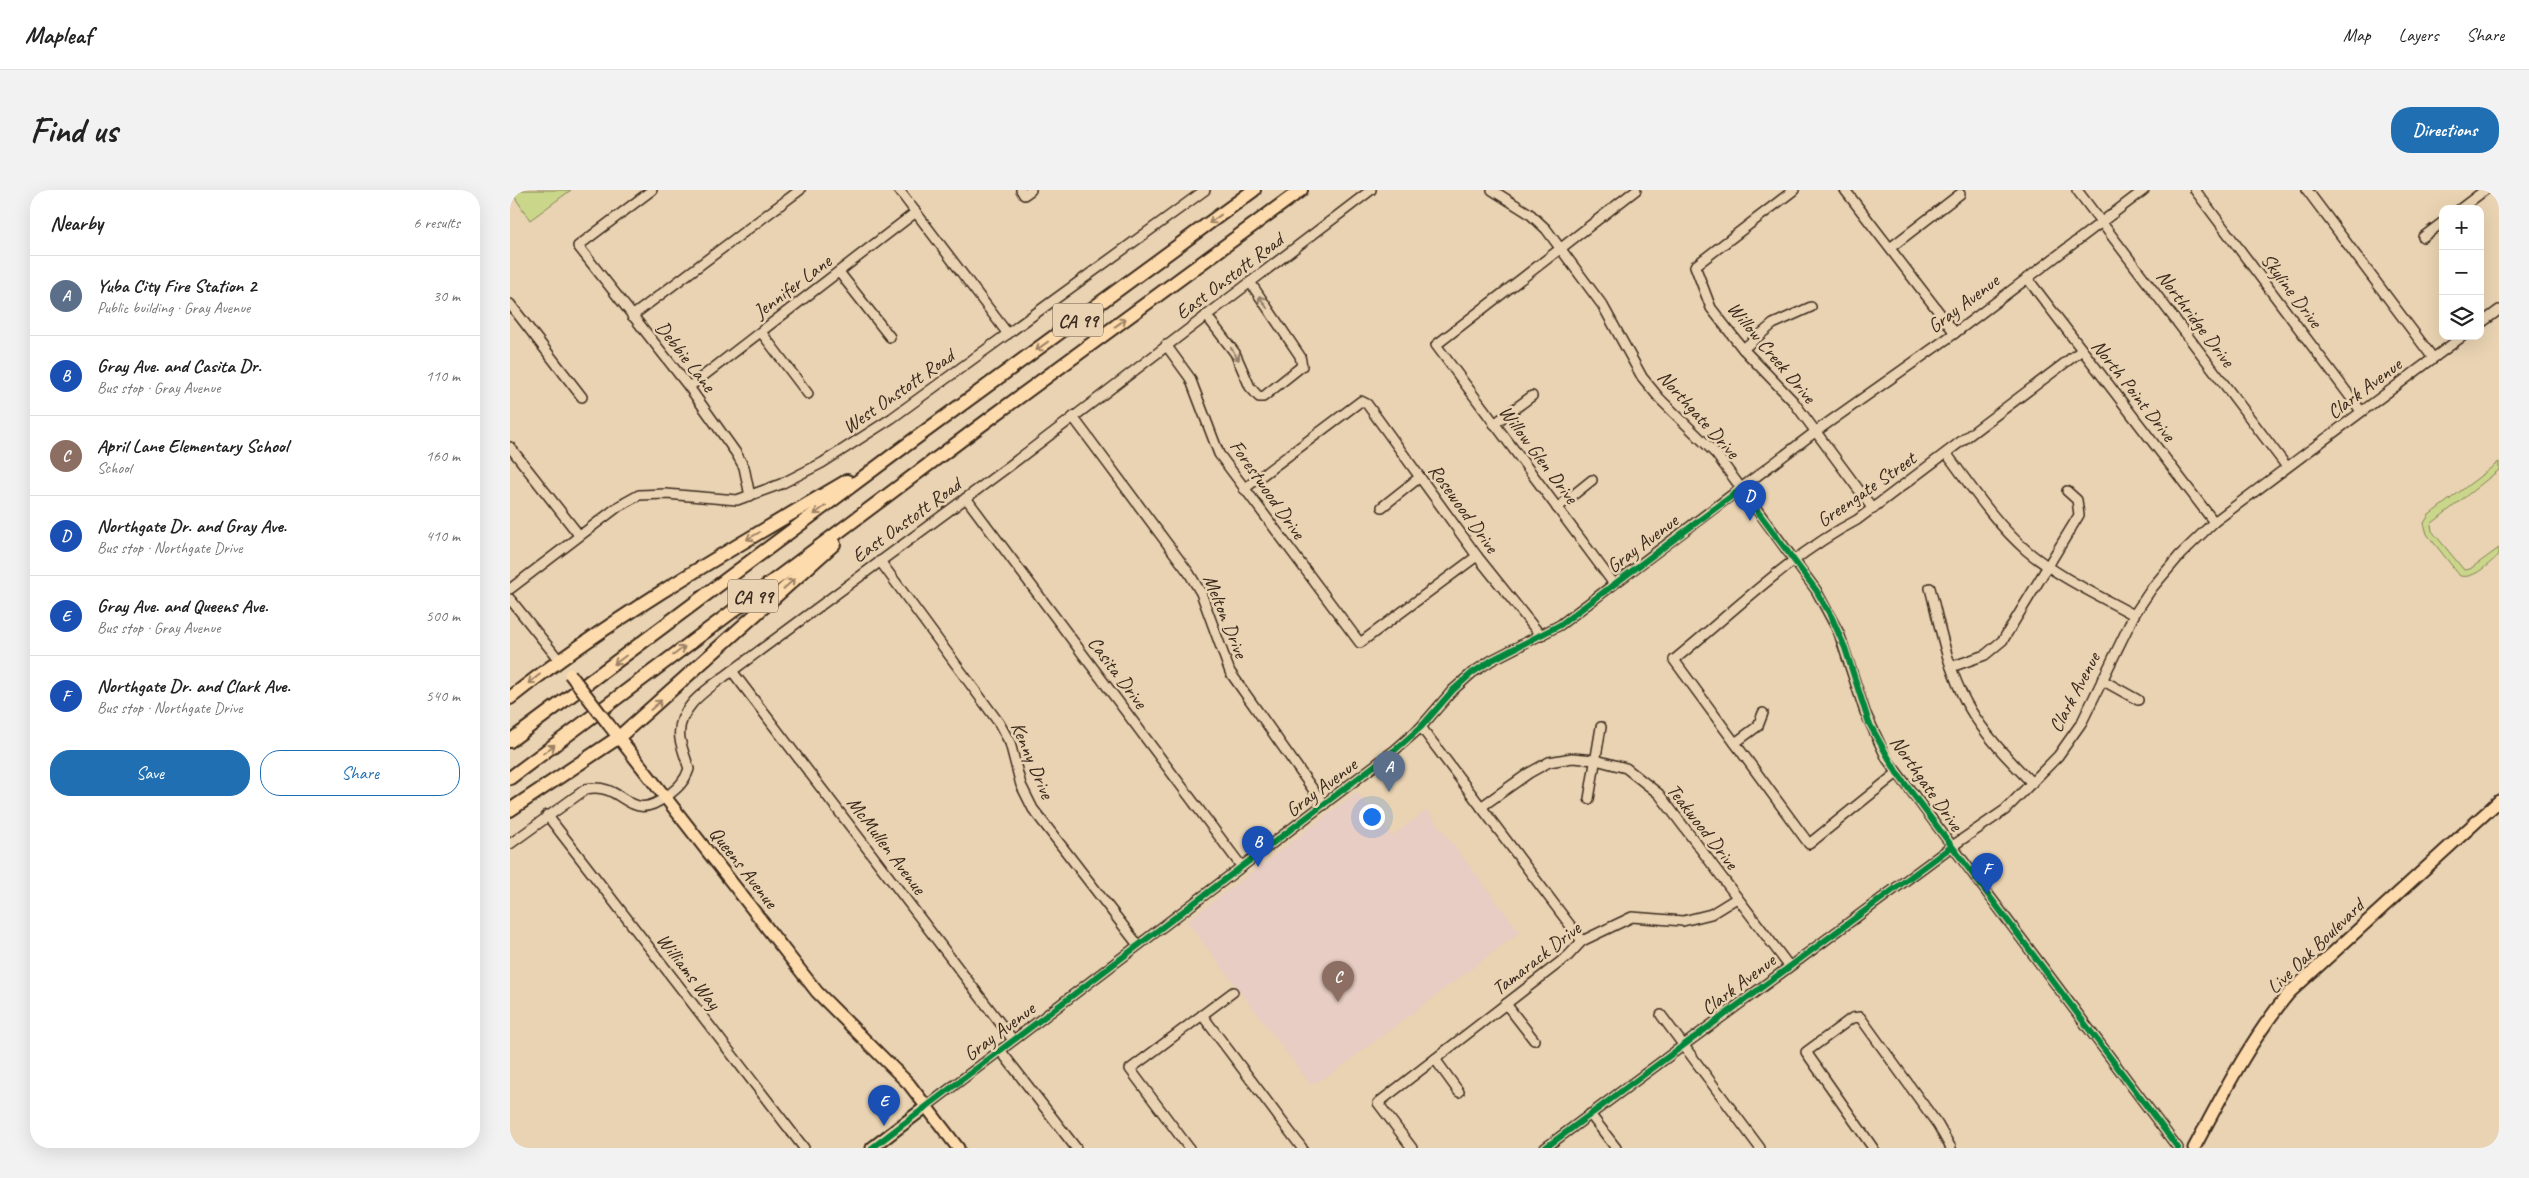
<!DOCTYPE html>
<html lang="en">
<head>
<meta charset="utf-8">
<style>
	body { margin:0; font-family:Caveat,sans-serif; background:#f2f2f2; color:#222 }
	.controls { position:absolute; right:15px; top:15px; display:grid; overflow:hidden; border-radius:10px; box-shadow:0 5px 20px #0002 }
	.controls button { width:45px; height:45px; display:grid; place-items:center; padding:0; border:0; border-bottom:1px solid #e0e0e0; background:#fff; color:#222; font:25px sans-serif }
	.you { position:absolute; left:861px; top:626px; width:18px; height:18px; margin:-12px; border:4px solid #fff; border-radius:50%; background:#1a73e8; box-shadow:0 0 0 8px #1a73e833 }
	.badge { display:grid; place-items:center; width:32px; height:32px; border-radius:50%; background:#1f6fb2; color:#fff; font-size:16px; font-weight:700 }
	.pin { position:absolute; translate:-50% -41px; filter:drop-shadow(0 1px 2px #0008) }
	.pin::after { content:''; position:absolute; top:26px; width:18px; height:15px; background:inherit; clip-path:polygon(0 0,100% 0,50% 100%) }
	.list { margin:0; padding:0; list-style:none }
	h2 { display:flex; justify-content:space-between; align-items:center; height:65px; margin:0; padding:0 20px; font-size:21px }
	h2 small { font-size:16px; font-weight:400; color:#767676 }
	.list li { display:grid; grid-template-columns:32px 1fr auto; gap:15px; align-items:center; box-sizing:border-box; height:80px; padding:0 20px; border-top:1px solid #e0e0e0 }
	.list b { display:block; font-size:19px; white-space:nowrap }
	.list p { margin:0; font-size:16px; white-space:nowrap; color:#767676 }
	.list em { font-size:16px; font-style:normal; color:#767676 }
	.actions { display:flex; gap:10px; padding:15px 20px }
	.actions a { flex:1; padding:11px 0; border:1px solid #1f6fb2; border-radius:20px; text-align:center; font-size:18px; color:#1f6fb2 }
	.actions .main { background:#1f6fb2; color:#fff }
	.icon { flex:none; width:28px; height:28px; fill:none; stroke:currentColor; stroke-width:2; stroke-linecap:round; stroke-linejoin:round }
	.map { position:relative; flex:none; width:1989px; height:958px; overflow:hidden; border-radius:20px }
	header { display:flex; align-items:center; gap:30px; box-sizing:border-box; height:70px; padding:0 25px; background:#fff; border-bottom:1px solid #e0e0e0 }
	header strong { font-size:24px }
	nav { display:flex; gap:28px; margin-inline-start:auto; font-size:18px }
	.intro { display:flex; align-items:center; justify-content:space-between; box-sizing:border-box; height:120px; padding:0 30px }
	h1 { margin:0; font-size:35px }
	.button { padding:12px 22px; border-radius:20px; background:#1f6fb2; color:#fff; font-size:18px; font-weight:700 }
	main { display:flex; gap:30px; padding:0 30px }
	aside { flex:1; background:#fff; border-radius:20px; box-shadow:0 5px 20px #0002 }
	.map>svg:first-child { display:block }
</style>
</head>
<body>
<header>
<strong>Mapleaf</strong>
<nav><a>Map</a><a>Layers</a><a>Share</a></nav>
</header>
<div class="intro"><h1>Find us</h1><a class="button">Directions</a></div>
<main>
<aside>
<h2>Nearby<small>6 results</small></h2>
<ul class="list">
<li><span class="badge" style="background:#5c6f8a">A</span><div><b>Yuba City Fire Station 2</b><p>Public building · Gray Avenue</p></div><em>30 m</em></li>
<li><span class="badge" style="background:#1a4fb4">B</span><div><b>Gray Ave. and Casita Dr.</b><p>Bus stop · Gray Avenue</p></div><em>110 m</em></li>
<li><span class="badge" style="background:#8d6e63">C</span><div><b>April Lane Elementary School</b><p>School</p></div><em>160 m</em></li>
<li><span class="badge" style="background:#1a4fb4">D</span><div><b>Northgate Dr. and Gray Ave.</b><p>Bus stop · Northgate Drive</p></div><em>410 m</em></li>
<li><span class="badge" style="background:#1a4fb4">E</span><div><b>Gray Ave. and Queens Ave.</b><p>Bus stop · Gray Avenue</p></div><em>500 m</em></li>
<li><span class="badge" style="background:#1a4fb4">F</span><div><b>Northgate Dr. and Clark Ave.</b><p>Bus stop · Northgate Drive</p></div><em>540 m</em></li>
</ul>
<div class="actions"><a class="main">Save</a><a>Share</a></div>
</aside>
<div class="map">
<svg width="1989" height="958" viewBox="0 0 1989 958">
	<rect width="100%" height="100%" fill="#e9d3b2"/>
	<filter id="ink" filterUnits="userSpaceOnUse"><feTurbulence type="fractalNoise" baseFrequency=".02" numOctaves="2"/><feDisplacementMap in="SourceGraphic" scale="10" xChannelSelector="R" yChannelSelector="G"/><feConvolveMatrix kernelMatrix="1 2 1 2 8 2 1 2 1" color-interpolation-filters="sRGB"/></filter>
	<g filter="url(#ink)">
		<polygon fill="#e7cdc3" points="847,602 882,646 917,620 1010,742 823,883 801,895 677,731"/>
		<g fill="#cad78b" stroke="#828054">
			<polygon points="0,0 61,0 20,30"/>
			<path d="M1989,272V280L1921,334L1922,341L1954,380L1960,379L1989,358V365C1978,374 1965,389 1950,386L1917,344L1914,333L1919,325Z"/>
		</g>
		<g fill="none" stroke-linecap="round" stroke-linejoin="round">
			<g stroke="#3b2a1e" stroke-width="12">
				<g id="minor">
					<polyline points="142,0 68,56 179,197 226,263 234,277 240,306"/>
					<polyline points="389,0 498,144"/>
					<polyline points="511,0 514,5 521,0"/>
					<polyline points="982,0 1020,24 1036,39 1093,116 1132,187 1150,209 1206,264 1306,400 1329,443 1355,522 1377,569 1668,958"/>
					<polyline points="1284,0 1185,76 1201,118 1233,159 1283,211 1363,319"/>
					<polyline points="1335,0 1445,143"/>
					<polyline points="1567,0 1777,277"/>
					<polyline points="1685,0 1851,221"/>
					<polyline points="1797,0 1923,168"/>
					<polyline points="1950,19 1975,0"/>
					<polyline points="1913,47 1933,32"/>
					<polyline points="1380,58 1450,4"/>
					<polyline points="329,82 380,147"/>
					<polyline points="1517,88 1704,332"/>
					<polyline points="0,114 72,207"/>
					<polyline points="696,125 725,163 740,197 749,207 753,207 792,176 790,166 740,92"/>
					<polyline points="122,126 290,0"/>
					<polyline points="1970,134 1989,120"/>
					<polyline points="251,142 298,204"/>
					<polyline points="656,155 680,188 709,264 850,453 967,366"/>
					<polyline points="1233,159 1263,134 1301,117"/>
					<polyline points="179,197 406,22"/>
					<polyline points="563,227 679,383 691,403 720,482 814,615"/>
					<polyline points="984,234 1022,206"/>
					<polyline points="0,257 69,345"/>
					<path d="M1436,263C1461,296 1485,333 1516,360C1548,387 1588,405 1624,425"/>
					<polyline points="734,299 851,211 857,214 967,366 1031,446"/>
					<polyline points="456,308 732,677"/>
					<polyline points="872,317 910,287"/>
					<polyline points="1047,318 1082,290"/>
					<polyline points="370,371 489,533 500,553 511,595 523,619 628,755"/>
					<polyline points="1104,394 926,155 1126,0"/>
					<path d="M1420,398C1430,436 1437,478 1457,514C1474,544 1498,569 1522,593"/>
					<polyline points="0,399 109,316 129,305 156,304 227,310 271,294 312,273 382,228 695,0"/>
					<polyline points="0,409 49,470"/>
					<polyline points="1441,477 1475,465 1493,450 1569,325 1567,310 1557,301"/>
					<polyline points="222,481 503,850"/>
					<polyline points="1592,490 1628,510"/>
					<polyline points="911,537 1072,751"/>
					<polyline points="1225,553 1248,536 1253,523"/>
					<path d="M1387,583L1299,654L1164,470C1223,422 1280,365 1347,330L1572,160"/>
					<polyline points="1079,609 1091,537"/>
					<polyline points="971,617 1019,583 1039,572 1062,568 1086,570 1116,578 1149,604 1279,776"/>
					<polyline points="37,625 294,958"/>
					<path d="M0,654L76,599C115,591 118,636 157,606C168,598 175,591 179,579C176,569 172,559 170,549C165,517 201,497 222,481L498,277L861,0"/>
					<polyline points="996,814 1024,850"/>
					<polyline points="692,825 792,958"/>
					<polyline points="1151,825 1250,958"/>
					<polyline points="490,860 566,958"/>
					<polyline points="925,869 949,902"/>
					<polyline points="417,916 885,560 911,537 943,500 962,483 982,470 1050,435 1305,242 1445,143 1634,0"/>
					<polyline points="1080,924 1106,958"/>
					<polyline points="0,956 1,958"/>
					<polyline points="679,958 620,879 723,802"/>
					<polyline points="902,958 868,913 1058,766 1072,751 1122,727 1173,731 1201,724 1227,708"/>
					<polyline points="1035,958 1441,657 1495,620 1548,566 1572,532 1624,425 1642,398 1670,365 1704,332 1953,146"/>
					<polyline points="1363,958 1296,862 1342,828 1350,827 1428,935 1441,958"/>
				</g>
			</g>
			<g stroke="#3b2a1e" stroke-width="15">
				<g id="major">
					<polyline points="99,535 307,802 399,894 448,958"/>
					<polyline points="362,958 417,916"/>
					<path d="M1684,958C1713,904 1740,850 1779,803L1989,611"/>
				</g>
			</g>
			<g stroke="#3b2a1e" stroke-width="16">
				<g id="highway">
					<path d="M0,508C105,425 221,359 337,291"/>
					<polyline points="0,551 391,259 744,0"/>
					<polyline points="0,588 486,224 791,0"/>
					<polyline points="0,620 109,547 324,354"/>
				</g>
			</g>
			<use href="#minor" stroke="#e9d3b2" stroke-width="9"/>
			<use href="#major" stroke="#fedbac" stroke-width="11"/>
			<use href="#highway" stroke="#fedbac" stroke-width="12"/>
			<g stroke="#3b2a1e" stroke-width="15" stroke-linecap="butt">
				<polyline id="major-bridge" points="60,484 99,535"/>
			</g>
			<use href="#major-bridge" stroke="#fedbac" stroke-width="11"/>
			<g stroke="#e9d3b2" stroke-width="9">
				<g id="cycleway">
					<polyline points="362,958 885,560 911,537 943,500 962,483 982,470 1050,435 1231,299 1306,400 1322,428 1335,458 1359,533 1387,583 1668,958"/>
					<polyline points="1035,958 1441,657"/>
				</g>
			</g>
			<use href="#cycleway" stroke="#00873e" stroke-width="6"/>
		</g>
		<defs><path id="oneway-shaft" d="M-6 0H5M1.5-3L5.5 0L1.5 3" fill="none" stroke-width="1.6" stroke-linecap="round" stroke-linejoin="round" transform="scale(1.25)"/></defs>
		<g stroke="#9c8265">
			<use href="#oneway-shaft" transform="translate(705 29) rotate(144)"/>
			<use href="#oneway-shaft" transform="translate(610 133) rotate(-36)"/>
			<use href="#oneway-shaft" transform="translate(532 156) rotate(144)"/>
			<use href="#oneway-shaft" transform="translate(310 320) rotate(143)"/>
			<use href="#oneway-shaft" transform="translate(243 346) rotate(150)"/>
			<use href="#oneway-shaft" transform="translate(279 394) rotate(-42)"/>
			<use href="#oneway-shaft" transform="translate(169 461) rotate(-37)"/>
			<use href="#oneway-shaft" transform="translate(110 470) rotate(143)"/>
			<use href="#oneway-shaft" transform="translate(24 489) rotate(142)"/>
			<use href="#oneway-shaft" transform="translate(146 515) rotate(-41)"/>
			<use href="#oneway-shaft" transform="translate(39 559) rotate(-37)"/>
		</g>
		<g stroke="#927e68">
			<use href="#oneway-shaft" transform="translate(753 112) rotate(-124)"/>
			<use href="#oneway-shaft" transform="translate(725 164) rotate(57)"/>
		</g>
	</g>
	<g text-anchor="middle" stroke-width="5" stroke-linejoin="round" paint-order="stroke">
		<g fill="#e9d3b2" stroke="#6f5d4a" stroke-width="1">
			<rect x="543" y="113.5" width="50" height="33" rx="4"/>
			<rect x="218" y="389.5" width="50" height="33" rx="4"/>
		</g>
		<g font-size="19" font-weight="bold" fill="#3b2a1e">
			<text x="568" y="137">CA 99</text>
			<text x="243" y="413">CA 99</text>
		</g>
		<g font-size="20" fill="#3b2a1e" stroke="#e9d3b2">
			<text transform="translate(719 86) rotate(-37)" y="7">East Onstott Road</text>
			<text transform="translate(282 96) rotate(-37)" y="7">Jennifer Lane</text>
			<text transform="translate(1782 100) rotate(53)" y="7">Skyline Drive</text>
			<text transform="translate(1453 113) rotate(-37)" y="7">Gray Avenue</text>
			<text transform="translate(1686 128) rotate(53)" y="7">Northridge Drive</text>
			<text transform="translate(1262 162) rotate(50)" y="7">Willow Creek Drive</text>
			<text transform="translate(176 166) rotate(52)" y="7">Debbie Lane</text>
			<text transform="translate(1854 198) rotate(-37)" y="7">Clark Avenue</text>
			<text transform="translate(1624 200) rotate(52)" y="7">North Point Drive</text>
			<text transform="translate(388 201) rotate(-35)" y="7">West Onstott Road</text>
			<text transform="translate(1189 224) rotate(48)" y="7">Northgate Drive</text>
			<text transform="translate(1029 264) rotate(53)" y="7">Willow Glen Drive</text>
			<text transform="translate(758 299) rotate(55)" y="7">Forestwood Drive</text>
			<text transform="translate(1356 299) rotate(-35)" y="7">Greengate Street</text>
			<text transform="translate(954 318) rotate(54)" y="7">Rosewood Drive</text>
			<text transform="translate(396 330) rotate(-36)" y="7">East Onstott Road</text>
			<text transform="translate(1132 353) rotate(-37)" y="7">Gray Avenue</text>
			<text transform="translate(716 426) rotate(68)" y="7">Melton Drive</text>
			<text transform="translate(608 482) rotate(53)" y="7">Casita Drive</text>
			<text transform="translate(1564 502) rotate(-62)" y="7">Clark Avenue</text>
			<text transform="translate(523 570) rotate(67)" y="7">Kenny Drive</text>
			<text transform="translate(1417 593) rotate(55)" y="7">Northgate Drive</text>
			<text transform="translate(811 597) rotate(-37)" y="7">Gray Avenue</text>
			<text transform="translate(1193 636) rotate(52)" y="7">Teakwood Drive</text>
			<text transform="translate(377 655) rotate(53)" y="7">McMullen Avenue</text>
			<text transform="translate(234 677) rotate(52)" y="7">Queens Avenue</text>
			<text transform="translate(1805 756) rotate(-44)" y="7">Live Oak Boulevard</text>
			<text transform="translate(1026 768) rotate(-38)" y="7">Tamarack Drive</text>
			<text transform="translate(179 781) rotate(52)" y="7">Williams Way</text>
			<text transform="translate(1228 794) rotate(-37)" y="7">Clark Avenue</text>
			<text transform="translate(489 841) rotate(-37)" y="7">Gray Avenue</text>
		</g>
	</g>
</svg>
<div class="controls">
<button>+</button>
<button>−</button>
<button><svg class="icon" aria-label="layers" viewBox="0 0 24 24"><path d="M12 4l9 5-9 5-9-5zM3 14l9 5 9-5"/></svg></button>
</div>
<div class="you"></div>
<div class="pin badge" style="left:879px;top:602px;background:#5c6f8a">A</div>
<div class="pin badge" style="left:748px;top:677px;background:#1a4fb4">B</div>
<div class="pin badge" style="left:828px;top:812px;background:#8d6e63">C</div>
<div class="pin badge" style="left:1240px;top:331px;background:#1a4fb4">D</div>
<div class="pin badge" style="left:374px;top:936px;background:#1a4fb4">E</div>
<div class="pin badge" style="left:1477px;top:704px;background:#1a4fb4">F</div>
</div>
</main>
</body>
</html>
